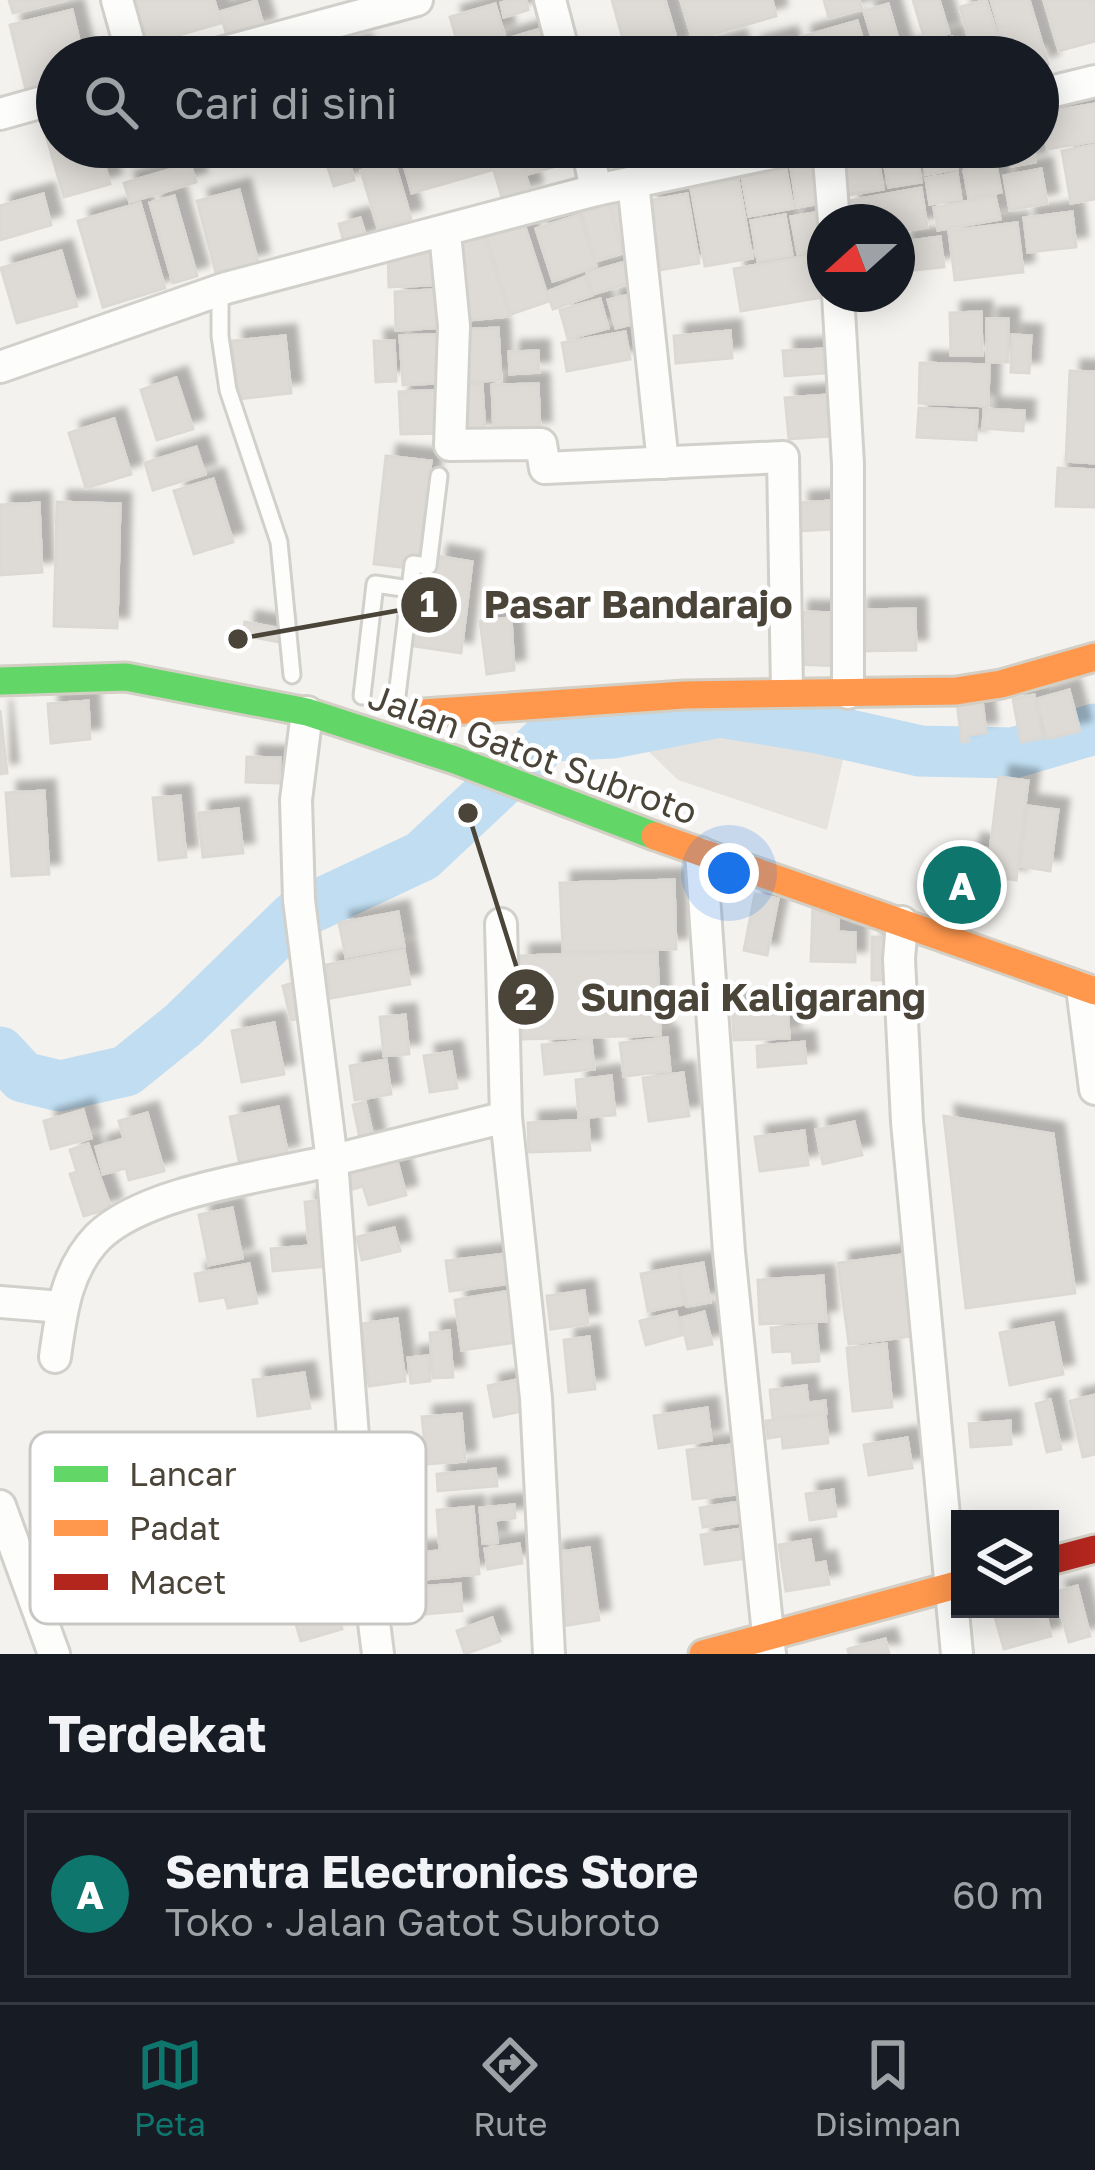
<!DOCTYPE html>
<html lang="id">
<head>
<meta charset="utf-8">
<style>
	body { margin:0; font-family:"Golos Text",sans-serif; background:#242831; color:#f1f3f6 }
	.controls { position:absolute; right:36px; bottom:36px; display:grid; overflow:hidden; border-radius:0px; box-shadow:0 6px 30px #0003 }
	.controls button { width:108px; height:108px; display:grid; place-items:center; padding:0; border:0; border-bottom:3px solid #363941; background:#171b24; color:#f1f3f6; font:60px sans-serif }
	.compass { position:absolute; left:807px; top:204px; width:108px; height:108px; border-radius:50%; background:#171b24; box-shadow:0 6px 30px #0003; rotate:249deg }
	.you { position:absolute; left:729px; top:873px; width:42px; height:42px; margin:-30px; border:9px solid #fff; border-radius:50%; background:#1a73e8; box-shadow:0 0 0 18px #1a73e833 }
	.badge { display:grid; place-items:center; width:78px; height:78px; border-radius:50%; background:#0f766e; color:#fff; font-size:39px; font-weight:700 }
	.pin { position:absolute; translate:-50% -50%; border:6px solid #fff; box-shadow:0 3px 12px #0006 }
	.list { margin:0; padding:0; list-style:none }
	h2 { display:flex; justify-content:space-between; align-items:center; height:156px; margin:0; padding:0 48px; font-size:51px }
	h2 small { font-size:39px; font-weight:400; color:#9ea1a6 }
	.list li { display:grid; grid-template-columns:78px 1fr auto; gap:36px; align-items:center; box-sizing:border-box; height:168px; margin:0 24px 24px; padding:0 24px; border:3px solid #363941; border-radius:0px }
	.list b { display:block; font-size:45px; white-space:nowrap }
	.list p { margin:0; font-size:39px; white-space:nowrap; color:#9ea1a6 }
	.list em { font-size:39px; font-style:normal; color:#9ea1a6 }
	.icon { flex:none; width:66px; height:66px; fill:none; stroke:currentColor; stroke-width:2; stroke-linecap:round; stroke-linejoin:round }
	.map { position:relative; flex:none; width:1095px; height:1654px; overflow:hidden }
	.search { position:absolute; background:#171b24; box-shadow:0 6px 30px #0003; left:36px; right:36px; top:36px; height:132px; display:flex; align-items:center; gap:30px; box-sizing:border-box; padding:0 42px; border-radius:66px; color:#9ea1a6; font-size:45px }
	.sheet { height:348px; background:#171b24 }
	nav { display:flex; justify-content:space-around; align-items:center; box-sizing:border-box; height:168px; border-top:3px solid #363941; background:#171b24; font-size:33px; color:#9ea1a6 }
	nav a { display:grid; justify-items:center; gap:6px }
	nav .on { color:#0f766e }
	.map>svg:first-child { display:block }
</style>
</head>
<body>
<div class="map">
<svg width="1095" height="1654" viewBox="0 0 1095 1654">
	<defs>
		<filter id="shadow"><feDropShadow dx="11" dy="-11" stdDeviation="3" flood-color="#0004"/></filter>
	</defs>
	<rect width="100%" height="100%" fill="#f4f2ee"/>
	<polygon fill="#e6e3df" points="734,704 763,707 760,738 845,751 827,830 678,780 645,748 730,735"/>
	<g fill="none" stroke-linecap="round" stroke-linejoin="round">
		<polyline stroke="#c0ddf1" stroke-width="51" points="0,1052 23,1077 60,1086 126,1071 183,1025 296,915 422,856 550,736 613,733 720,712 818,728 920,751 1013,753 1095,729"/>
	</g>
	<g fill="#dedbd6" stroke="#dcd9d4" stroke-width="3" filter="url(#shadow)">
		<polygon points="9,0 66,0 13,13"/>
		<polygon points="135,0 214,0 221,23 148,44"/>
		<polygon points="511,0 526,0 528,10 504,17 501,3"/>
		<polygon points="612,0 665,0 679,48 648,57 628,57"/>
		<polygon points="681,0 772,0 776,16 693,40"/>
		<polygon points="824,0 859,0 862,9 829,18"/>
		<polygon points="913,0 939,0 949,33 925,40"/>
		<polygon points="986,0 999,41 972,49 960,7"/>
		<polygon points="991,0 1029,0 1048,64 1038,67 1038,57 1007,57"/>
		<polygon points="1044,0 1095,0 1095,41 1059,51"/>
		<polygon points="256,1 264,28 228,39 220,12"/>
		<polygon points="495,4 504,34 459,47 450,17"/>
		<polygon points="888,4 901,49 877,55 864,11"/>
		<polygon points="72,10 83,57 57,57 57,82 26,90 10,25"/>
		<polygon points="857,21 868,57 806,57 801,37"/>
		<polygon points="540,29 548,57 497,57 493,43"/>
		<polygon points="952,37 958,57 886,56"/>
		<polygon points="786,38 792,57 753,57 750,48"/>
		<polygon points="735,41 740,57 691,57 690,54"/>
		<polygon points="360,45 364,57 337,57 335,52"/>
		<polygon points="1095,104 1095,141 1048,149 1042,113"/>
		<polygon points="57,132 57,147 99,147 110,184 64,197 46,135"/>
		<polygon points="1095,145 1095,199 1071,203 1062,151"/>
		<polygon points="166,147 213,147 215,153 172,166"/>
		<polygon points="360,147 390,147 393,158 366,166"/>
		<polygon points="399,147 485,147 492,170 412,193"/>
		<polygon points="487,147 517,147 531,193 503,201"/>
		<polygon points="520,147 576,147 579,160 528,174"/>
		<polygon points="876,147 883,189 848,195 841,153"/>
		<polygon points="881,147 915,147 921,182 889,187"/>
		<polygon points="921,147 953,147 957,169 926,174"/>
		<polygon points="961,147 1001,147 1003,161 965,167"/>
		<polygon points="1008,147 1033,147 1035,162 1012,166"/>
		<polygon points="348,158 354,180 334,186 327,165"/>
		<polygon points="394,161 411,219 378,228 361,171"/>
		<polygon points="821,163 828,202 797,207 791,168"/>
		<polygon points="190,164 196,182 130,202 124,183"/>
		<polygon points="996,165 1001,192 969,198 964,171"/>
		<polygon points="1041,169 1047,203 1010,210 1004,176"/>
		<polygon points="786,170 793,208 749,216 742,177"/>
		<polygon points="957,173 961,199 930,204 926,179"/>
		<polygon points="738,179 752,258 705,266 691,188"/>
		<polygon points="623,188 636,237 620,241 607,193"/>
		<polygon points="921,188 927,227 897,232 897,222 852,222 849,201"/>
		<polygon points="239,190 258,263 216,273 197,201"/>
		<polygon points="43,194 51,225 0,240 0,206"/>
		<polygon points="687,194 699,263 660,270 647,201"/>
		<polygon points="174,196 197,276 173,283 150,203"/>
		<polygon points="995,196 1000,219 938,230 934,208"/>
		<polygon points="140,203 165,288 103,307 78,221"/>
		<polygon points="609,205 622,253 596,261 582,213"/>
		<polygon points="826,211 825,249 798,254 791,217"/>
		<polygon points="1072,212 1076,247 1028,252 1024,218"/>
		<polygon points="579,215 596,266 553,281 536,229"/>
		<polygon points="785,215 792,255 758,261 751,221"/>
		<polygon points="360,218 367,240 345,246 339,224"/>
		<polygon points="1017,223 1023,272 955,280 949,231"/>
		<polygon points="524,224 549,301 511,314 486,236"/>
		<polygon points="484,237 510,316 457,321 453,238"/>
		<polygon points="940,237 944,267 904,271 901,242"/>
		<polygon points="61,251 77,306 17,323 1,268"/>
		<polygon points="447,253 448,284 389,287 388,255"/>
		<polygon points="825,253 825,294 835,295 741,311 734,269"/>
		<polygon points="631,260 637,281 593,294 587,273"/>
		<polygon points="585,277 592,295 553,309 547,292"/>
		<polygon points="448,289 450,327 396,330 395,292"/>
		<polygon points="629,295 637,323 616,328 608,300"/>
		<polygon points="600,299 608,328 568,339 560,310"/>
		<polygon points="981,312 982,355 951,355 950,313"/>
		<rect x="987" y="319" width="21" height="43"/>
		<polygon points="498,328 501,380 455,382 453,330"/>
		<polygon points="730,331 732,358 676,363 674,336"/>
		<polygon points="625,332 630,359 567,371 562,343"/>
		<polygon points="449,334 451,382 403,385 400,336"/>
		<polygon points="1012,335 1031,336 1029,373 1011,372"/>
		<polygon points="285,336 291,393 238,399 232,341"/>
		<polygon points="374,341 394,341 396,381 376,382"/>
		<polygon points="823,349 824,373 785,376 783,351"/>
		<polygon points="538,351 539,372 510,374 509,352"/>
		<polygon points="920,363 989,365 988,406 919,403"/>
		<polygon points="1070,371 1095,372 1095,463 1066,461"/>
		<polygon points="176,378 193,429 157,440 141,390"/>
		<polygon points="482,384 485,433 460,434 457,386"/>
		<polygon points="538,384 540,432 494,434 492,385"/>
		<polygon points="448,390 450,433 401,434 399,392"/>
		<polygon points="827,395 830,436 789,439 785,398"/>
		<polygon points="919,408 977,411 976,440 917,437"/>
		<polygon points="984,409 1024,411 1023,431 983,428"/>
		<polygon points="114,419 131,474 86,488 69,433"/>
		<polygon points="196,447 205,474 153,490 145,463"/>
		<polygon points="386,456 431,461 418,569 374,564"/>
		<polygon points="1058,468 1095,470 1095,507 1056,506"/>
		<polygon points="213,479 233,542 194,554 174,491"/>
		<polygon points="831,501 833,529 800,531 798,503"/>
		<polygon points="57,502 120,504 117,628 54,626"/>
		<polygon points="39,503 42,572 0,575 0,505"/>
		<polygon points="437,556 472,562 461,653 401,644 411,577 434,579"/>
		<polygon points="915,609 916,650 858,651 857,610"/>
		<polygon points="798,612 843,613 841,666 796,664"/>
		<polygon points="511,618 514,670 487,674 480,621"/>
		<polygon points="245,622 281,629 279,642 243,635"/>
		<polygon points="1069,690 1080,731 1047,739 1037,699"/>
		<polygon points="981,692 986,733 968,735 969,741 962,742 956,695"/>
		<polygon points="1034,695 1043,738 1021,742 1013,699"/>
		<polygon points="88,701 90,739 51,743 48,704"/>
		<polygon points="0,710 7,773 0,774"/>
		<polygon points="247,757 280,758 279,783 246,782"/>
		<polygon points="999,777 1028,781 1016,880 987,876"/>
		<polygon points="44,791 49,874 12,876 6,793"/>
		<polygon points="180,796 186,857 159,860 153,798"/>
		<polygon points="1028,806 1058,810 1050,871 1020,866"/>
		<polygon points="238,809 243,853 203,857 198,813"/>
		<polygon points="971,844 986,848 978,880 963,877"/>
		<polygon points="674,880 676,949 563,952 560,883"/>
		<polygon points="755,894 778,899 767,955 744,950"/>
		<polygon points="813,907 839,908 838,932 855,933 855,962 811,961"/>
		<polygon points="398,912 404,946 346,957 339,923"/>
		<rect x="872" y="937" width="18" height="43"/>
		<polygon points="404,950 410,984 331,998 326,965"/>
		<polygon points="657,952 660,1035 522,1039 519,956"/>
		<polygon points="293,983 301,1018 291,1020 283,986"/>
		<polygon points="787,1002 789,1038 734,1040 732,1004"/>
		<polygon points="405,1015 409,1054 384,1056 380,1017"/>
		<polygon points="274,1023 284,1074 242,1082 232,1031"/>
		<polygon points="667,1038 670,1071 624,1076 620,1043"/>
		<polygon points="591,1040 594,1069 545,1074 542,1045"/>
		<polygon points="804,1042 806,1063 758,1067 757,1046"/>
		<polygon points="451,1052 457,1088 430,1092 424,1056"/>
		<polygon points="386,1060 391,1094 355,1100 350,1066"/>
		<polygon points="683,1073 689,1116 649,1121 643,1078"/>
		<polygon points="611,1076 615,1115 579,1118 576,1080"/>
		<polygon points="365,1102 374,1141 361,1143 353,1105"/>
		<polygon points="278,1107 288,1155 240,1165 230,1117"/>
		<polygon points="83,1110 91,1138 51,1149 44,1121"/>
		<polygon points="147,1113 164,1171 129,1180 126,1168 103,1174 96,1147 124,1139 119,1121"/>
		<polygon points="944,1116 1053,1134 1075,1293 966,1308"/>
		<polygon points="588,1120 590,1150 529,1152 528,1123"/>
		<polygon points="854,1122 862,1155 823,1164 816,1130"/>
		<polygon points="804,1131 808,1165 760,1171 755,1137"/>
		<polygon points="88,1144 111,1208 84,1216 70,1174 77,1172 70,1150"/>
		<polygon points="394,1150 406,1195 369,1205 363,1186 353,1189 346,1164"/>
		<polygon points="326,1200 331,1266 273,1271 271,1249 309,1246 305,1202"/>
		<polygon points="232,1208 242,1258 209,1265 199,1215"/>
		<polygon points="394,1228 400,1251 362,1260 357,1237"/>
		<polygon points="506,1254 511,1283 450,1291 446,1261"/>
		<polygon points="910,1254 921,1335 849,1344 838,1263"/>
		<polygon points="703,1263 710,1302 687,1306 680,1267"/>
		<polygon points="249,1264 257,1303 228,1308 225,1297 200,1301 195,1274"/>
		<polygon points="678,1267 684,1304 648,1311 641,1274"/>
		<polygon points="823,1276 826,1321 760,1324 758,1280"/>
		<polygon points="516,1290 524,1341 462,1350 455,1300"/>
		<polygon points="584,1291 588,1324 551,1329 547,1296"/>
		<polygon points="676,1312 682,1335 646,1345 640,1321"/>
		<polygon points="704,1312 712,1344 688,1349 681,1318"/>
		<polygon points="397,1319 405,1381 369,1386 361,1324"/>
		<polygon points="1053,1323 1063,1374 1010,1385 1000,1333"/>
		<polygon points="816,1325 819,1361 793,1363 792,1351 773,1352 771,1328"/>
		<polygon points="449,1331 453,1377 433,1378 430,1333"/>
		<polygon points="589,1337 595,1389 569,1392 564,1340"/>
		<polygon points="886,1344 892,1407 853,1411 847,1348"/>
		<polygon points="428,1356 430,1381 411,1383 408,1358"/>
		<polygon points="304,1373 310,1408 258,1416 253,1380"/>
		<polygon points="516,1380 522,1411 494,1417 488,1386"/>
		<polygon points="806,1386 808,1403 825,1401 826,1413 773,1418 770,1390"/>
		<polygon points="1095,1395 1095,1454 1083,1457 1070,1401"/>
		<polygon points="1050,1400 1061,1449 1047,1452 1036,1404"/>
		<polygon points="707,1408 711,1440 659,1448 654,1416"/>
		<polygon points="461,1414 465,1461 427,1464 422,1417"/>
		<polygon points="825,1414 828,1443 783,1448 782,1436 768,1438 766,1421"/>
		<polygon points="1010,1421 1011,1444 971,1447 969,1424"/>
		<polygon points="907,1438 912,1468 869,1475 864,1445"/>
		<polygon points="732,1445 737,1494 693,1499 687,1450"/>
		<polygon points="495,1469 497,1486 438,1491 437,1474"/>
		<polygon points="833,1490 836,1516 810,1520 806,1494"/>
		<polygon points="739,1502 742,1522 703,1527 700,1508"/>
		<polygon points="514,1505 515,1518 495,1520 497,1542 483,1543 480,1508"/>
		<polygon points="473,1507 479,1574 413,1580 411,1553 440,1551 437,1510"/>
		<polygon points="742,1529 747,1558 705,1564 701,1535"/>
		<polygon points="810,1540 814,1564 825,1562 829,1584 786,1591 779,1545"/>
		<polygon points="519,1544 522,1563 488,1569 485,1549"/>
		<polygon points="589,1548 599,1620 562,1626 552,1553"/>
		<polygon points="460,1584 462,1611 403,1616 401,1588"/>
		<polygon points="1077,1586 1090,1636 1069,1642 1055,1592"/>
		<polygon points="330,1588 342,1629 301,1641 289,1601"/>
		<polygon points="1021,1611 1022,1617 1045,1611 1051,1636 1004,1649 995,1617"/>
		<polygon points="492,1618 500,1641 465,1654 457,1631"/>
		<polygon points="885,1639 889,1654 849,1654 848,1649"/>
	</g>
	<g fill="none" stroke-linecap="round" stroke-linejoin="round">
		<g stroke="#d2d0cb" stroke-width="21">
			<g id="lane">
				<polyline points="220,290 220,336 228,390 279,542 292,675"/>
				<polyline points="410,589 413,564 428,566 439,476"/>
				<polyline points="362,696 375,584 410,589 396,704"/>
			</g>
		</g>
		<g stroke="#d2d0cb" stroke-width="36">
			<g id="street">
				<polyline points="117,0 133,57"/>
				<polyline points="550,0 565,57"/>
				<polyline points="206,57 417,0"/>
				<polyline points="1038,95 1095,81"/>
				<polyline points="0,114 57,98"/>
				<polyline points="587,147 596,190"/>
				<polyline points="828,147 834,222"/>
				<polyline points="633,182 663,463"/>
				<polyline points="445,233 454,326 450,445 541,444 545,468 783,457 787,691"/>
				<polyline points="838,294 848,464 848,693"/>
				<polyline points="0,367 226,288 596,190 801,147"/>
				<polyline points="307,712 296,800 299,900 332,1161 357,1489 378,1654"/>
				<polyline points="701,853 729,1252 770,1654"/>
				<polyline points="902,922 899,959 907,1122 957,1654"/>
				<polyline points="501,924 506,1117 536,1398 549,1654"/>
				<polyline points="1082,988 1095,1089"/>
				<polyline points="0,1302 62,1307"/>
				<path d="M55,1357C61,1313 66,1270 98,1237C146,1190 270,1176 334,1160C392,1146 449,1131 506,1117"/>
				<polyline points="0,1506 54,1654"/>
			</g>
		</g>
		<g stroke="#d3cfc5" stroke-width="33">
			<polyline id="fast" points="0,681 126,677 307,712 455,760 655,836"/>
		</g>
		<g stroke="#d3cfc5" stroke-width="33">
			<g id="slow">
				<polyline points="423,713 684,695 956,691 1001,684 1095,657"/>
				<polyline points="655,836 1095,991"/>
				<polyline points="703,1654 960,1584"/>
			</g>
		</g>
		<g stroke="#d3cfc5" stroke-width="33">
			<polyline id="jam" points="1050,1561 1095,1549"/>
		</g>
		<use href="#lane" stroke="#fdfdfc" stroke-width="15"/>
		<use href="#street" stroke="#fdfdfc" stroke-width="30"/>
		<use href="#fast" stroke="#63d668" stroke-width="27"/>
		<use href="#slow" stroke="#ff974d" stroke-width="27"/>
		<use href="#jam" stroke="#b3261e" stroke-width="27"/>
	</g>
	<g text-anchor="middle" stroke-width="9" stroke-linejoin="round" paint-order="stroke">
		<g font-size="36" fill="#4b4439" stroke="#fff">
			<text transform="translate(533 754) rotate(20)" y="13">Jalan Gatot Subroto</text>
		</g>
	</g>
	<rect x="30" y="1432" width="396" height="192" rx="18" fill="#fff" stroke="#c9c7c4" stroke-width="3"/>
	<rect x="54" y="1466" width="54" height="16" fill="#63d668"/>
	<rect x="54" y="1520" width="54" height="16" fill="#ff974d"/>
	<rect x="54" y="1574" width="54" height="16" fill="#b3261e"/>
	<g font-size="33" fill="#4b4439">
		<text x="129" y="1486">Lancar</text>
		<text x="129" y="1540">Padat</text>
		<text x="129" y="1594">Macet</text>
	</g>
	<path fill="none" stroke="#4b4439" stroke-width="4.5" d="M238 639L429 605M468 813L526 997"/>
	<g fill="#4b4439" stroke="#fff" stroke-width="4.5">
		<circle cx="238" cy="639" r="12"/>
		<circle cx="468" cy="813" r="12"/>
		<circle cx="429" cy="605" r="30"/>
		<circle cx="526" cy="997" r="30"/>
	</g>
	<g font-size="36" text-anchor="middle" font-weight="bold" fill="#fff">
		<text x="429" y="617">1</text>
		<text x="526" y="1010">2</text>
	</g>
	<g font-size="39" text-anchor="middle" font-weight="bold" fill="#4b4439" stroke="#fff" stroke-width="9" stroke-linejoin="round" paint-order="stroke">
		<text x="638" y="618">Pasar Bandarajo</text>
		<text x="753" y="1011">Sungai Kaligarang</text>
	</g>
</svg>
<div class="controls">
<button><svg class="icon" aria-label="layers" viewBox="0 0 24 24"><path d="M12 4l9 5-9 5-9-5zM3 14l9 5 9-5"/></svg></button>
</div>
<svg class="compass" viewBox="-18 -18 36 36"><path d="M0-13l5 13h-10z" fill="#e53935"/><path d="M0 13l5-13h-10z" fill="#9ea1a6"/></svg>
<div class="you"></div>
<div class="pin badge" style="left:962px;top:885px">A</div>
<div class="search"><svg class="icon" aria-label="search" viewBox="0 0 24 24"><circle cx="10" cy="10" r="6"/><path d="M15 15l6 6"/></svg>Cari di sini</div>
</div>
<section class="sheet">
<h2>Terdekat<small></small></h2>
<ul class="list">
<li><span class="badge">A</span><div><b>Sentra Electronics Store</b><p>Toko · Jalan Gatot Subroto</p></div><em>60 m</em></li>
</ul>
</section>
<nav>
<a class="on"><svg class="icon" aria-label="map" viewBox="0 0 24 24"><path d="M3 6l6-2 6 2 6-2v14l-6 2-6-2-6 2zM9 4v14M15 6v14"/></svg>Peta</a>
<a><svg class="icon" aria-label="directions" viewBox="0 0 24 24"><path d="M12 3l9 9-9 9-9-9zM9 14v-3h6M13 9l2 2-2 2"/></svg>Rute</a>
<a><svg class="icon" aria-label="saved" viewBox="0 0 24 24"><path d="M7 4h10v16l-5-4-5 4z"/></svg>Disimpan</a>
</nav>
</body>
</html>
